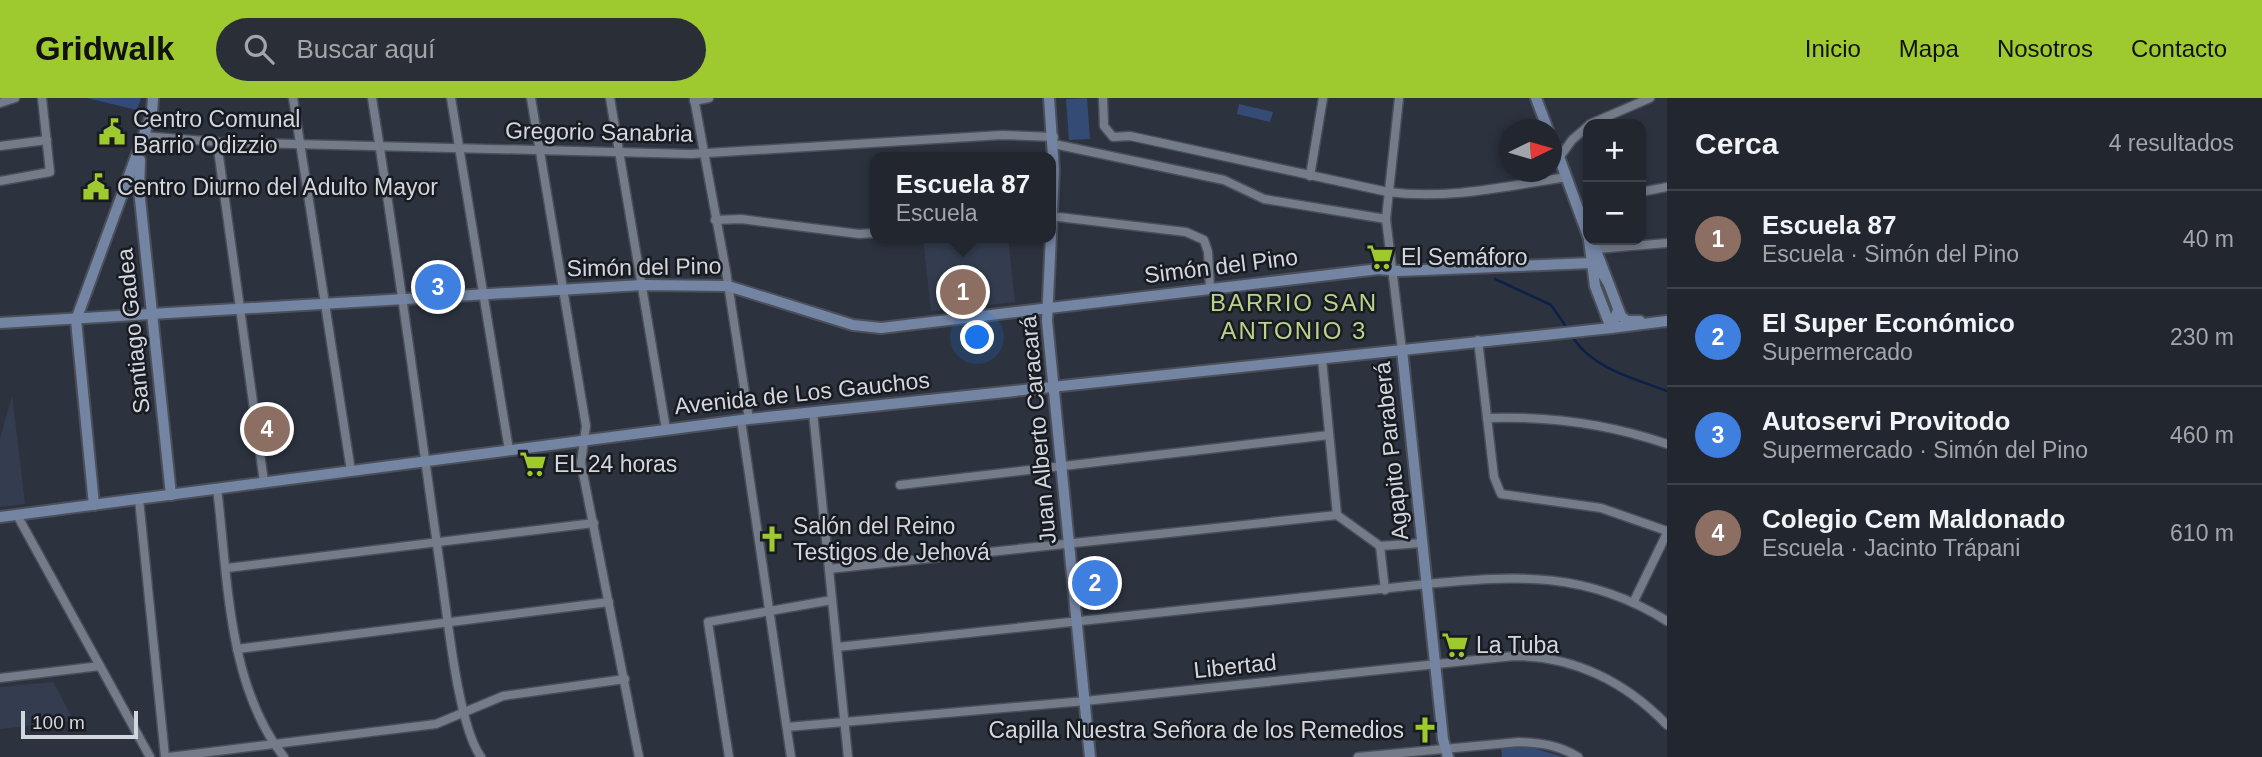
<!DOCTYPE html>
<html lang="es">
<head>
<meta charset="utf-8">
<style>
	body { margin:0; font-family:Arial,sans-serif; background:#292e37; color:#f1f3f6 }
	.controls { position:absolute; right:21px; top:21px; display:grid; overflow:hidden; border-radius:14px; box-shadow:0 4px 10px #0003 }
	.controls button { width:63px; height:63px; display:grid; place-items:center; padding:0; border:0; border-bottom:2px solid #3e434b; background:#21262f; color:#f1f3f6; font:35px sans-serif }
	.compass { position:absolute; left:1499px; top:21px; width:63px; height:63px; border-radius:50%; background:#21262f; box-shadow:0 4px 10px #0003; rotate:85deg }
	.scale { position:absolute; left:21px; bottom:18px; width:117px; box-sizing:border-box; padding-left:7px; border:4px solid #d2d6de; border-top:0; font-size:19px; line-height:24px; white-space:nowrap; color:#d2d6de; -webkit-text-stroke:5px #181b20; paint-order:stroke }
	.you { position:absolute; left:978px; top:240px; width:24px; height:24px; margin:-18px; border:5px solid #fff; border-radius:50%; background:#1a73e8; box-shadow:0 0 0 10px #1a73e833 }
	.badge { display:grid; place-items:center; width:46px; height:46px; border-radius:50%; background:#9eca2f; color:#fff; font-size:23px; font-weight:700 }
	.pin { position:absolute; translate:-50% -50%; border:4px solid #fff; box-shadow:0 2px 7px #0006 }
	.popup { position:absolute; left:870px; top:54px; width:186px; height:91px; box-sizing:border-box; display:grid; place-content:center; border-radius:14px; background:#21262f; filter:drop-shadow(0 2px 5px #0005); font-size:23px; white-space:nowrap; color:#a2a5aa }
	.popup b { font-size:26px; color:#f1f3f6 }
	.popup::after { content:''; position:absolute; left:50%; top:100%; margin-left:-14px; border:14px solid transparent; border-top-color:#21262f }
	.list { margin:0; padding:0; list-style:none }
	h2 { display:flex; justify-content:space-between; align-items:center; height:91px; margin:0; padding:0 28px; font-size:30px }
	h2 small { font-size:23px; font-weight:400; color:#a2a5aa }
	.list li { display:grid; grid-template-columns:46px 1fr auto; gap:21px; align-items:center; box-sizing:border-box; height:98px; padding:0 28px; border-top:2px solid #3e434b }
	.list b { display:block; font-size:26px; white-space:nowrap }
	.list p { margin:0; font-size:23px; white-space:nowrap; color:#a2a5aa }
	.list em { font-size:23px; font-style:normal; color:#a2a5aa }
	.icon { flex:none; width:38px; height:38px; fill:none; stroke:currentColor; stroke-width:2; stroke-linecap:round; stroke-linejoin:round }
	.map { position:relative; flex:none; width:1667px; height:659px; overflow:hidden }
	header { display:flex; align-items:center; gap:42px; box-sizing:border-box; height:98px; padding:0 35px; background:#9eca2f; color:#111 }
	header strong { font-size:33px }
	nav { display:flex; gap:38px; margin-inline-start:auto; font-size:24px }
	.search { width:490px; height:63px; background:#292e37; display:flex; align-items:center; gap:18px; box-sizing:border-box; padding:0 24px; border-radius:38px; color:#a2a5aa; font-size:26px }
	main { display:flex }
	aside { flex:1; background:#21262f }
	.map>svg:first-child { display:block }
</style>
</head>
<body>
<header>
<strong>Gridwalk</strong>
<div class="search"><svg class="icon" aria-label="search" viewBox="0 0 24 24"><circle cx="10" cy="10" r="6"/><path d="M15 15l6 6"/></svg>Buscar aquí</div>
<nav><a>Inicio</a><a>Mapa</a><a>Nosotros</a><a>Contacto</a></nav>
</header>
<main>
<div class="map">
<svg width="1667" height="659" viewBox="0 0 1667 659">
	<rect width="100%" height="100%" fill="#2c333f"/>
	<g fill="#343d4f">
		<polygon points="923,140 1008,140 1015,204 931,213"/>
		<polygon points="12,297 25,406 0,409 0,341"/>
		<polygon points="53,584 74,623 0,631 0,589"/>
	</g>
	<g fill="#344b76">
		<polygon points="87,0 141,0 137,12"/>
		<polygon points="1087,0 1090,41 1069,42 1066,1"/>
		<polygon points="1239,6 1273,14 1270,24 1237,16"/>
		<polygon points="1501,650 1533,650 1563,659 1502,659"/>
	</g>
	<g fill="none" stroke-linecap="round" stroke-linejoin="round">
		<g stroke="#0c2048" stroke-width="2.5">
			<polyline points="1495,181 1551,207 1565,227"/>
			<path d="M1573,240C1594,271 1633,280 1667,293"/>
		</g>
		<g stroke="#4a4f5a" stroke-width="11">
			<g id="street">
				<polyline points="293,0 351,373"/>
				<path d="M372,0C397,156 418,312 440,468C447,512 457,626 481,659"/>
				<polyline points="451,0 509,352"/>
				<polyline points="531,0 586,328 581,365 639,659"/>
				<polyline points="610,0 666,331"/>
				<polyline points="694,0 726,173 749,321"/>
				<path d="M1103,0L1104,28L1113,39L1130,38L1388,94C1448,102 1507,88 1567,79"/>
				<polyline points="1399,0 1386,121 1402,252"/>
				<polyline points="694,3 709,0"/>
				<polyline points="0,5 15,0"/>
				<polyline points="1590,26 1650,0"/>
				<polyline points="144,38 217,44 691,56 1002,37 1054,39"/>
				<polyline points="217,44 264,384"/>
				<polyline points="1054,46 1224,82 1264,101 1386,121"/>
				<polyline points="0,48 47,42"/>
				<polyline points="1559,60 1572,42 1588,28"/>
				<polyline points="1310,78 1323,0"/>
				<polyline points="0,83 50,74 42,0"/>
				<polyline points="1641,94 1667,89"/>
				<polyline points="1050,118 1186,134 1204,142 1208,154 1210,190"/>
				<polyline points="715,122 741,121 859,136 876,135"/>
				<polyline points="1597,151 1667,145"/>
				<polyline points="1478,242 1494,379 1501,396 1601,410 1667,433"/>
				<polyline points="1322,261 1337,417"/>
				<polyline points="813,314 848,659"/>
				<path d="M1487,320C1548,318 1609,326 1667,346"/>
				<polyline points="741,322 791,659"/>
				<polyline points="900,387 1329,337"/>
				<path d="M217,390C228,479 227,587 284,659"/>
				<polyline points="139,401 165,659"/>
				<polyline points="17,417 150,659"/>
				<polyline points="1380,448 1422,445"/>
				<polyline points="227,470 594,425"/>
				<polyline points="829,471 1337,417 1380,448 1385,492"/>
				<polyline points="1634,503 1667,435"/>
				<path d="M837,549L1427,486C1517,477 1587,473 1667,523"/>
				<polyline points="237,551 609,504"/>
				<polyline points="0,580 100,568"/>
				<path d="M787,629L1085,603L1514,558C1574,558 1626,584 1667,627"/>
				<polyline points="169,659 436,626 503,598 625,581"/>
				<polyline points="729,659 708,524 832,502"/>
				<path d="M1358,659L1519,644C1541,645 1559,647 1578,659"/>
			</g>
		</g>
		<g stroke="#4a4f5a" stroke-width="14">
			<g id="secondary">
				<polyline points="1049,0 1054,72 1047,223 1090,659"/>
				<polyline points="1536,0 1548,32"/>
				<polyline points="1552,40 1588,138"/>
				<polyline points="140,62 139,91 171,397"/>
				<polyline points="1589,142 1595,188 1611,230 1667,223"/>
				<polyline points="1592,142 1621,218 1627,223 1640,223"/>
				<polyline points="0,225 642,187 728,188 853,227 881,230 1379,171 1399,173 1591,165 1599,170 1607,183"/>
				<polyline points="1402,252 1443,641 1448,659"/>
				<polyline points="94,407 76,222 152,15 153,0"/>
				<polyline points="0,419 749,321 1611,230 1618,212"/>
			</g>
		</g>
		<use href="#street" stroke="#747c8a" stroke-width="8"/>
		<use href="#secondary" stroke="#7485a4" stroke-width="10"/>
	</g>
	<defs>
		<g id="civic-bare" transform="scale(2.1)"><path d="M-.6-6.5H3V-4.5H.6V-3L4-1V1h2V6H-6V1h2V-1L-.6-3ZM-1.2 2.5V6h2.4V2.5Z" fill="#9eca2f" stroke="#181b20" stroke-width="2.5" paint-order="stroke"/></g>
		<g id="supermarket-bare" transform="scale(2.1)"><path d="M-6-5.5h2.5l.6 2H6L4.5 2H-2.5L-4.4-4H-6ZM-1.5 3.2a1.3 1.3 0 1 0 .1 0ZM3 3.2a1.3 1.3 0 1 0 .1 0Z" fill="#9eca2f" stroke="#181b20" stroke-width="2.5" paint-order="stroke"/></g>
		<g id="church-bare" transform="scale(2.1)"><path d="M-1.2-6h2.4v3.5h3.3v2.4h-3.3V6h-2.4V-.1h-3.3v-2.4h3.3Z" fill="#9eca2f" stroke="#181b20" stroke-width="2.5" paint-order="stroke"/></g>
	</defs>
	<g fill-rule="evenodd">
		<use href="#civic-bare" x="112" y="34"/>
		<use href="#civic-bare" x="96" y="89"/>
		<use href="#supermarket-bare" x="1380" y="159"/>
		<use href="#supermarket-bare" x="533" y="366"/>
		<use href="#church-bare" x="772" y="441"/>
		<use href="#supermarket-bare" x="1455" y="547"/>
		<use href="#church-bare" x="1425" y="632"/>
	</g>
	<g text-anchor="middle" stroke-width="5" stroke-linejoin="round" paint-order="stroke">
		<g font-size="23" fill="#d2d6de" stroke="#181b20" text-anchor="start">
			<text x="133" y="29">Centro Comunal<tspan x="133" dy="26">Barrio Odizzio</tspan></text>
			<text x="117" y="97">Centro Diurno del Adulto Mayor</text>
			<text x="1401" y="167">El Semáforo</text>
			<text x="554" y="374">EL 24 horas</text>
			<text x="793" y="436">Salón del Reino<tspan x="793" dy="26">Testigos de Jehová</tspan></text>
			<text x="1476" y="555">La Tuba</text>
			<text x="1404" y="640" text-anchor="end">Capilla Nuestra Señora de los Remedios</text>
		</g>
		<g font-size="23" fill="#d2d6de" stroke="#181b20">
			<text transform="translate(599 34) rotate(1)" y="8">Gregorio Sanabria</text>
			<text transform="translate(1221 168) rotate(-7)" y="8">Simón del Pino</text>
			<text transform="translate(644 169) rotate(-1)" y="8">Simón del Pino</text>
			<text transform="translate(133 233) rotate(-96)" y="8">Santiago Gadea</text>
			<text transform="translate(802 295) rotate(-6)" y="8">Avenida de Los Gauchos</text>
			<text transform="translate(1038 332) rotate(-95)" y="8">Juan Alberto Caracará</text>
			<text transform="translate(1391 353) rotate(-96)" y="8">Agapito Paraberá</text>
			<text transform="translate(1235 568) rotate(-6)" y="8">Libertad</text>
		</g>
		<g font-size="24" letter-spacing="2" fill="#b8d38a" stroke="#181b20">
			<text x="1294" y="213">BARRIO SAN<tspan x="1294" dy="28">ANTONIO 3</tspan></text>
		</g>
	</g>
</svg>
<div class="controls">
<button>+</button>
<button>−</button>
</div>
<svg class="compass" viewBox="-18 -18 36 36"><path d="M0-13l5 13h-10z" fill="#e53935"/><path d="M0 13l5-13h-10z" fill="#a2a5aa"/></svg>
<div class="scale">100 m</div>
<div class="you"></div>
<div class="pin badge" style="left:963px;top:194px;background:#8d6e63">1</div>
<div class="popup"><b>Escuela 87</b>Escuela</div>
<div class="pin badge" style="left:1095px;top:485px;background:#3f7fe0">2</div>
<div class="pin badge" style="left:438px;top:189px;background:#3f7fe0">3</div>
<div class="pin badge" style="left:267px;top:331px;background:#8d6e63">4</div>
</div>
<aside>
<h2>Cerca<small>4 resultados</small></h2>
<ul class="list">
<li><span class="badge" style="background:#8d6e63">1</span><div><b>Escuela 87</b><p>Escuela · Simón del Pino</p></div><em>40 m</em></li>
<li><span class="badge" style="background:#3f7fe0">2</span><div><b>El Super Económico</b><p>Supermercado</p></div><em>230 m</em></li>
<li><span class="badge" style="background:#3f7fe0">3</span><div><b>Autoservi Provitodo</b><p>Supermercado · Simón del Pino</p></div><em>460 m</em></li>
<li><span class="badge" style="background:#8d6e63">4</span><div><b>Colegio Cem Maldonado</b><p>Escuela · Jacinto Trápani</p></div><em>610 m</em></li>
</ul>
</aside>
</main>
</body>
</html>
